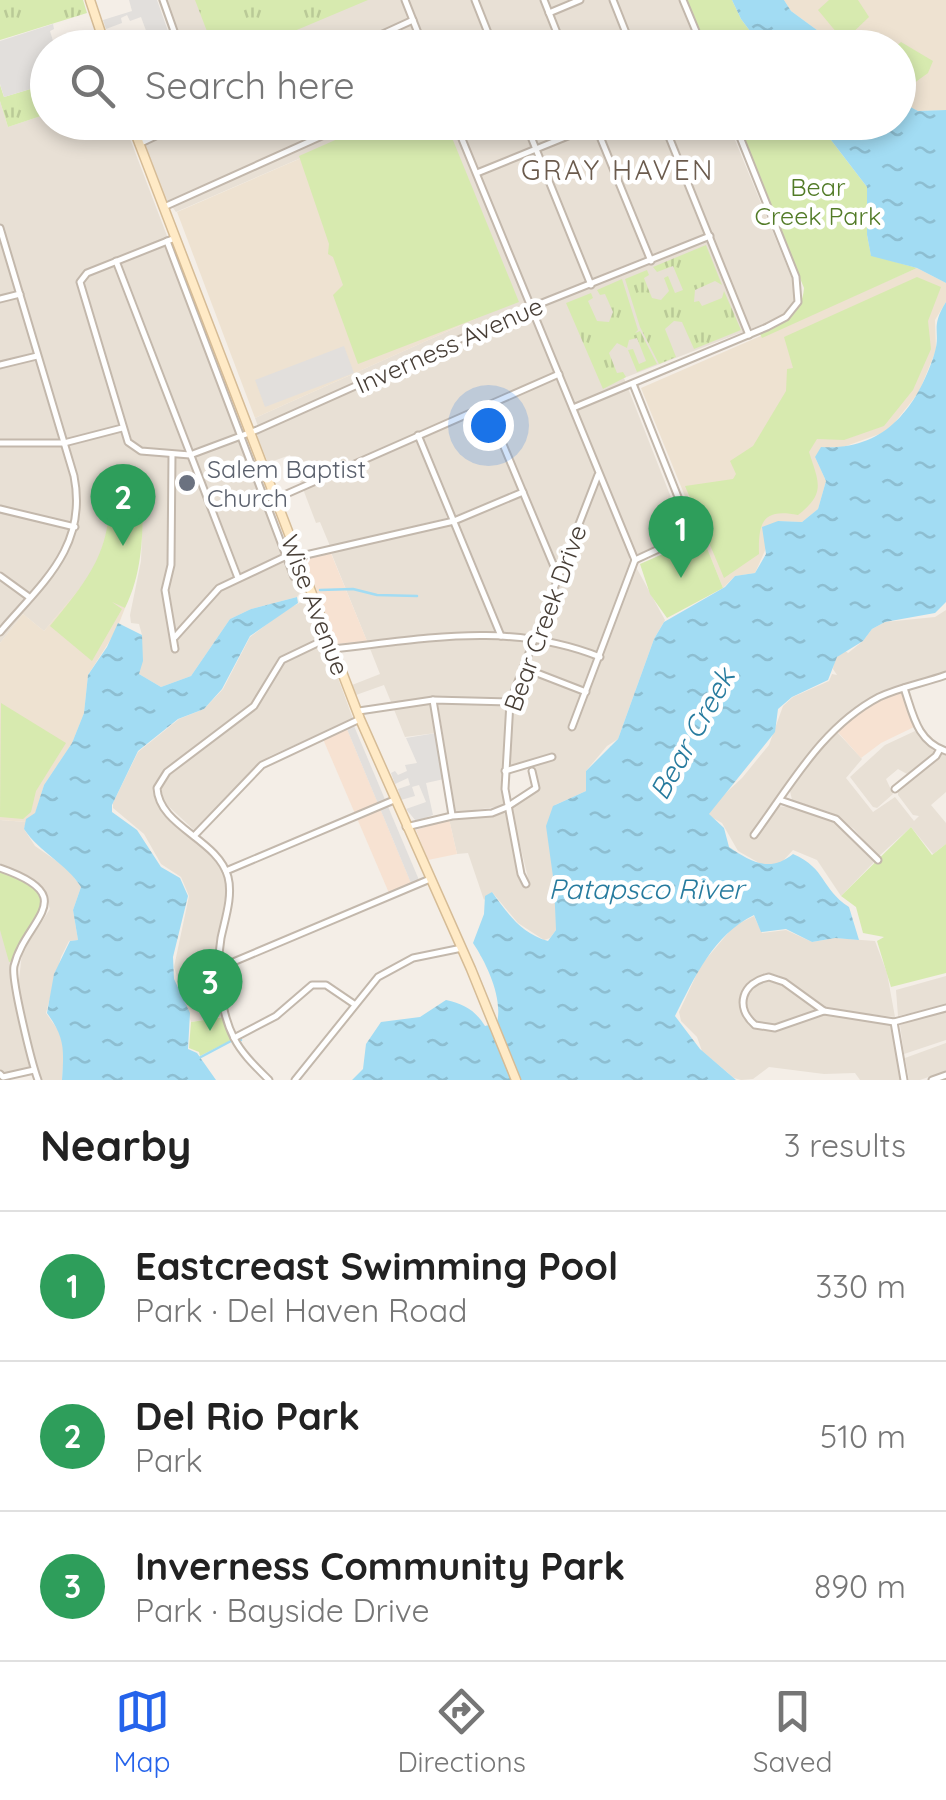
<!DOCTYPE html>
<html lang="en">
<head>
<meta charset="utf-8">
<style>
	body { margin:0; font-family:Quicksand,sans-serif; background:#f2f2f2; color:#222 }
	.you { position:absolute; left:488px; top:425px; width:35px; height:35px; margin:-25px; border:8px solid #fff; border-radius:50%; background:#1a73e8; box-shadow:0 0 0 15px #1a73e833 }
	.badge { display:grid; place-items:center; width:65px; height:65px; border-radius:50%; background:#2563eb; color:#fff; font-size:32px; font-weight:700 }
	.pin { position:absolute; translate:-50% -82px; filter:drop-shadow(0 2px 5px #0008) }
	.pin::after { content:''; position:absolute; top:52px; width:35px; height:30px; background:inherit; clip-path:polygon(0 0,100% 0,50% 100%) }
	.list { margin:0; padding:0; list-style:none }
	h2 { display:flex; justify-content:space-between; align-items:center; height:130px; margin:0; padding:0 40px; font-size:42px }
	h2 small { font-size:32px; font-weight:400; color:#767676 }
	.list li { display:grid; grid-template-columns:65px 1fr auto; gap:30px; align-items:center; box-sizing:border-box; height:150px; padding:0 40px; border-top:2px solid #e0e0e0 }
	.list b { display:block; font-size:38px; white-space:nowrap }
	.list p { margin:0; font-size:32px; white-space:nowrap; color:#767676 }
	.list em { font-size:32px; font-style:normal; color:#767676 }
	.icon { flex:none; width:55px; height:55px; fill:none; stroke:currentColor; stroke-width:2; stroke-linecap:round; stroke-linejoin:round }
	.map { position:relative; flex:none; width:946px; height:1080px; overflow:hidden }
	.search { position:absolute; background:#fff; box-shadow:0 5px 15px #0003; left:30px; right:30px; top:30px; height:110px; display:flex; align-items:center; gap:25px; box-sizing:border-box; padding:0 35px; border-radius:55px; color:#767676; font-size:38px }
	.sheet { height:580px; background:#fff }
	nav { display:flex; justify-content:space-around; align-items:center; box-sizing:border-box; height:140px; border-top:2px solid #e0e0e0; background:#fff; font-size:28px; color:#767676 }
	nav a { display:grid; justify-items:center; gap:5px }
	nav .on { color:#2563eb }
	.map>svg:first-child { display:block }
</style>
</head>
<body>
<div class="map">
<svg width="946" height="1080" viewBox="0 0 946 1080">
	<defs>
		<pattern id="grass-tufts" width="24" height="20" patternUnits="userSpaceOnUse" patternTransform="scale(2.5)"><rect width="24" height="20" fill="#d7eaaf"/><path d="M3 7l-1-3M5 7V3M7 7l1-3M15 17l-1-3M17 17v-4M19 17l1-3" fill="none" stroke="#baca97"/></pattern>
		<pattern id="water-ripples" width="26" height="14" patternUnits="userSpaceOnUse" patternTransform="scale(2.5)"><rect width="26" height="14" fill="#a2dcf3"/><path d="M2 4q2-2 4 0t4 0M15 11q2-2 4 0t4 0" fill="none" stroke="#8dbed1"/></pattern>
	</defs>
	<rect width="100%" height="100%" fill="#f4eee7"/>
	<g fill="#e8e0d5">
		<polygon points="158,0 199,0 215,47 175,47"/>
		<polygon points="362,0 679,0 698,47 250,48"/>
		<polygon points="0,101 8,127 47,114 48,122 124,123 300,585 301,591 297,597 251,609 230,619 191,676 161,687 139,674 142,635 139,624 131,623 130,615 141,561 144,482 109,480 109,529 104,548 88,579 44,631 23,614 0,643"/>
		<polygon points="137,123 382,123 176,212 165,197"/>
		<polygon points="438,123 728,123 795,286 794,304 787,313 774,320 624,378 685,533 629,558 632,566 598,652 539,636 559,568 556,566 504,440 501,441 519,491 454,516 436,470 432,472 447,518 330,546 320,522 316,523 290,455 268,463 257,436 260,432 255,418 513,302"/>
		<polygon points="522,495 556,577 532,636 503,633 458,523"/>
		<polygon points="451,524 497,634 437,633 367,641 330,550"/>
		<polygon points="636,567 665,620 654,639 618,739 607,746 586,771 586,791 555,805 556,930 550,938 544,940 518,923 492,892 484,900 468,853 457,854 449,819 507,812 523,887 530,886 511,808 538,789 533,767 553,759 508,766 513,699 524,673 529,672 582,693 573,718 571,726 573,728"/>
		<polygon points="308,599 322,635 320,638 278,658 252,704 162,773 154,791 161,809 217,861 223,869 227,887 215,956 224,1016 191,1022 174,967 189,896 181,877 161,864 144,834 113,808 113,803 138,752 179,719 204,709 223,689 250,637 287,609"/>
		<polygon points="946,610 946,672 876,696 842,719 830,730 777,806 804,809 837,820 877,859 841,896 817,860 793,850 782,862 766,867 738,851 722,823 704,813 742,778 769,745 783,706 793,697 829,681 832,674 837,675 833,669 837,644 848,653 863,641 872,629 885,622 935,617"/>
		<polygon points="463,637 531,640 507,698 433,697 391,702 384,685 356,695 352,685 380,674 369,646"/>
		<polygon points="536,640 555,643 596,657 587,683 581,687 529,666"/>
		<polygon points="322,644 327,648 353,719 270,756 255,766 195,831 165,803 161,796 163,779 258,707 286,660"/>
		<polygon points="431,702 436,733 405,737 393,707"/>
		<polygon points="438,703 506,704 505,803 502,806 455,813"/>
		<polygon points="836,731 862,759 846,778 873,812 895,797 914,821 919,816 913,815 898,795 898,791 942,753 946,754 946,792 931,805 946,823 946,844 933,854 911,827 878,857 854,829 832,813 792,800 790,791 822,746"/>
		<polygon points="915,731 935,752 907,774 898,769 886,779 893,794 877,808 873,807 850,777 885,745"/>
		<polygon points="0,820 26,822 24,829 35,846 68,869 81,887 73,910 78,940 69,941 61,957 46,1013 60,1033 64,1050 62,1080 41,1080 38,1072 0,1080 0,924 18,989 22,953 50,909 44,891 0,863"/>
		<polygon points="754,916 762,933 786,930 812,942 835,938 875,941 887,973 895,1017 834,1010 822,1006 778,975 765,973 747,984 742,992 741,1006 747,1019 755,1027 768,1031 825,1014 890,1023 901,1080 860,1080 855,1073 824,1074 769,1067 753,1079 741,1080 734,1078 702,1051 697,1037 681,1021 679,1012 701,965 734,926"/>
		<polygon points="946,976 946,1005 898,1016 896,990"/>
		<polygon points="767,979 785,984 821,1010 770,1026 757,1023 751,1017 745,1000 752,986"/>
		<polygon points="946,1010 946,1040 904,1054 900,1025"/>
		<polygon points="946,1043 946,1071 920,1080 909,1080 905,1058"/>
	</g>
	<g fill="#f7e2d2">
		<polygon points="330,551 367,641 337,644 305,559"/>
		<polygon points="900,690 914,727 881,743 861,758 837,731 871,704"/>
		<polygon points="347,729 411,883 389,893 323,739"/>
		<polygon points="449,819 457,854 428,860 416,830"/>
	</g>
	<g fill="#eee2d1">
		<polygon points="784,0 946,0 946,110 918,111 899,101 898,48 840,47 791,11"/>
		<polygon points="382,123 513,302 255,418 177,212"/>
		<polygon points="917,268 946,283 946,302 935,320 936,350 919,392 888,431 815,457 826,481 818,509 802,522 778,521 755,573 735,576 723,588 703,538 695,537 695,521 641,388"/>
		<polygon points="84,583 125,608 116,631 88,675 84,713 72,743 44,785 35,814 26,822 0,820 0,643 23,614 44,631"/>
	</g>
	<g fill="url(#grass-tufts)">
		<polygon points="0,0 83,0 87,13 0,40"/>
		<polygon points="195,0 368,0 254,48 213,47"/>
		<polygon points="47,84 47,114 8,127 0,101 0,85 4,97"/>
		<polygon points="706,245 722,285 715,281 695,290 694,302 699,301 702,306 722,298 724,291 741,330 694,349 682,322 674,321 665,329 676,357 659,364 640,327 625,279 647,270 649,275 644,278 652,298 661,300 669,291 664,278 668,276 675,293 683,290 673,266 657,272 653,267"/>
		<polygon points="622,279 638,330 635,333 640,331 657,364 637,372 628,350 633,349 639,364 646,361 637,338 629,340 627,348 617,343 609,353 617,373 623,372 626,377 603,389 566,303 591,293 593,298 588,301 597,321 609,322 613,312 605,294 600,295 597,290"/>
	</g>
	<g fill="#d7eaaf">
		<polygon points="687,0 732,0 741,19 762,47 706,47"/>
		<polygon points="829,0 858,0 869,17 846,39 842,39 818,10"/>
		<polygon points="901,42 933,61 928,73 910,86 899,84 898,48 895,47"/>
		<polygon points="376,122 446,123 519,302 358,364 333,295 343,285 333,257 328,254 329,244 299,156"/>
		<path d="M737,123H818L867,187V235L871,255L917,268L762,338L760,334C783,325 802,315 804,288Z"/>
		<path d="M917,277L941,287L928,321L931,349L913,390L884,426L844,440L817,439L809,452C819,483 826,493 798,515C763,508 758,522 759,554L724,578L685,486L733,479L736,474L730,461L753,446L786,391L787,369L793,368L784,337Z"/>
		<path d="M108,479L144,483C142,526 145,568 125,608L112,602L122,609L92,661L50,626C91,576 115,547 108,479Z"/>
		<polygon points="693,537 703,538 723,588 667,618 650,594 640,564 688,543"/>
		<polygon points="1,703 66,743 36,791 31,812 23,819 0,817"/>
		<polygon points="911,827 932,855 946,844 946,973 891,987 877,941 884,937 863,933 856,907 841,896"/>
		<path d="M0,871C72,898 33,915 13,961L9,962L0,930Z"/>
		<polygon points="224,1017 232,1040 200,1056 199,1052 189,1048 191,1022"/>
	</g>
	<g fill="#e2dfdc">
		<polygon points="129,0 157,0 169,34 166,37 171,38 172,34 177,46 150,47 151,43 144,39 148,36 141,17 130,21 127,15 121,18 122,23 106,29 103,20 132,11"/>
		<polygon points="53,24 54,29 50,31 53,41 48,48 47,84 4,97 0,84 0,41"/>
		<polygon points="344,346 354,373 265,407 255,380"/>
		<polygon points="354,726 419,880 411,883 347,729"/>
		<polygon points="436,733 444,779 426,783 433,815 416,821 406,809 426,802 419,785 412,787 415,796 401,800 398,789 410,785 408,778 395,784 391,773 395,771 398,775 407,771 405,765 417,763 406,738"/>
	</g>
	<g fill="url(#water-ripples)">
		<polygon points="732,0 784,0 791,11 840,47 762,47 741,19"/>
		<polygon points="899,101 918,111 946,110 946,283 917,268 871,256 867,235 867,187 818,123 898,122"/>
		<path d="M946,302V602L935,613L885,622L872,629L863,641L837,657L828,680L792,697L778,709L775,732L709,814L724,828L729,847C751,862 770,873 793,854C827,869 820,888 849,907L859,940L835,938L812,942L786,929L761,932L754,915C713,935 695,977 675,1016L700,1049L736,1080H352L363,1069L366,1044L381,1022L420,1017L446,1000C464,1004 475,1010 485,1026L497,1023C503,998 487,964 473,943L484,914L485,896L492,892C508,914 521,933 548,941L556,930L554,884L546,826L553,806L586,791V771L618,739L654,639L664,622L725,587L735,576L755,573L766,554L762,527L778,521L802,522L818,509L826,481L815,457L821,447C883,451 916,410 934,355C942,331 929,329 946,302Z"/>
		<path d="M297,597L298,603L250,636L222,689L204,709L178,719L138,751L112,805V812L137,830L161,867L180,878L188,896L173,957L174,979L190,1013L188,1049L197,1053L216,1080H62C64,1049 65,1038 47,1013L54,974L70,941L78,940L73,910L81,887C66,863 40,853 24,829L26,819L35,813L44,785L72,743L84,713L88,675L107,647L118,623L142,635L143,661L139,674L161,687L191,676L230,619L251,609Z"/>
	</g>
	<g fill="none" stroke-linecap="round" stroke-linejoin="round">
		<g stroke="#a2dcf3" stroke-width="2.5">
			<polyline points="320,590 353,589 377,595 417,596"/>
			<polyline points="199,1058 231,1041 241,1040"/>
		</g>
		<g stroke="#c3b8ac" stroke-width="9">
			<g id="street">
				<polyline points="163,0 180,48"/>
				<polyline points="405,0 424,48"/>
				<polyline points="475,0 494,48"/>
				<polyline points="544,0 563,48"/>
				<polyline points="613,0 632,48"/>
				<polyline points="683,0 703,48"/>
				<polyline points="549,13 580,0"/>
				<polyline points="352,48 413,20"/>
				<polyline points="455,122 635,560"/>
				<polyline points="525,122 591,285"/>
				<polyline points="594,122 651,261"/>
				<polyline points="663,122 749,335"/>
				<polyline points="139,144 185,122"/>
				<polyline points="477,173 595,125"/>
				<polyline points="164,207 353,122"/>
				<path d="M0,228L74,476C88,547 42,583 0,632"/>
				<polyline points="175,238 87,273 80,282 128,442 141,451 190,455 257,430 532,307 710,236"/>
				<polyline points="167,241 294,577"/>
				<polyline points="116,261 238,578"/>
				<polyline points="0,299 20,294"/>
				<polyline points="0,365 37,356"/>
				<polyline points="633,384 690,527 689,535 635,560"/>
				<polyline points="573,408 767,327 786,317 798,302 796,277 734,122"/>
				<polyline points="418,435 501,636"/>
				<polyline points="502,442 558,576"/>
				<polyline points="0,443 64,443 122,428"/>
				<polyline points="172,454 171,565 165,590 175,649"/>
				<polyline points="275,499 559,374"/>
				<polyline points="0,509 75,527"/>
				<polyline points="297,557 454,521 523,492"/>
				<polyline points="0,576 29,597"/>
				<polyline points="175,637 219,588 295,552"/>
				<path d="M332,649C425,639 509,621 600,657"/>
				<polyline points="524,668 586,692"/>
				<path d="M904,688C913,714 917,742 946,751"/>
				<polyline points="433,700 452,815"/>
				<polyline points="359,711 433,700 510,702"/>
				<polyline points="572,727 635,560"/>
				<polyline points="505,771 552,757"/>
				<polyline points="895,789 936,756 940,749"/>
				<polyline points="780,800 836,819 878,860"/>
				<polyline points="406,827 452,816 492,813 507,807 536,788 532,771"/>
				<path d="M754,835C791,785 822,727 879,697C900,687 924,683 946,675"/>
				<polyline points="194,836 262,765 360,719"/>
				<path d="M0,868C84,897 25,919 14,966C11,980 32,1064 38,1080"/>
				<polyline points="226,871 394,800"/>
				<polyline points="526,884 521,874 505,789 510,702 598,475"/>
				<polyline points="219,968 430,879"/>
				<path d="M769,977L784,982L824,1011L775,1028L755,1025C734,1007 742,982 769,977Z"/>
				<polyline points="824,1011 894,1022 946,1008"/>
				<polyline points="894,1022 904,1080"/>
				<polyline points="234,1038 276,1016 312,985 326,985 354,1004"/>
				<polyline points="0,1074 3,1077 34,1070"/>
				<path d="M269,1080C256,1067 242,1054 234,1038C220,1011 216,967 221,938C225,919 233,896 228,877C218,839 159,827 157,788L167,772L254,706L282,660L328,638"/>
				<polyline points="295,1080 378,977 413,958 462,948"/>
				<polyline points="932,1080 946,1075"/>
			</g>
		</g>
		<g stroke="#d6bc96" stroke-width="11">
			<g id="secondary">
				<polyline points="90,0 106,48"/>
				<polyline points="131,122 360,719 471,969 516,1080"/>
			</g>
		</g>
		<use href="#street" stroke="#fff" stroke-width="5"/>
		<use href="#secondary" stroke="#ffeac6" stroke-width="8"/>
	</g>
	<circle fill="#6b7280" stroke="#fff" stroke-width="4" cx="187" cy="483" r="10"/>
	<g text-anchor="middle" stroke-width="9" stroke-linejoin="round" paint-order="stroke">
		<g font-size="25" fill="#527b27" stroke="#fff">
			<text x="818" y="196">Bear<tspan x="818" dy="29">Creek Park</tspan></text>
		</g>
		<g font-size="25" fill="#473e36" stroke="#fff">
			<text transform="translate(449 345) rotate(-24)" y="9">Inverness Avenue</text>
			<text transform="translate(315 605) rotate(69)" y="9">Wise Avenue</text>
			<text transform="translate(545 618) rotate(-70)" y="9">Bear Creek Drive</text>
		</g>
		<g font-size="25" fill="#5b616d" stroke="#fff" text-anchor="start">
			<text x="207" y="478">Salem Baptist<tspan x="207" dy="29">Church</tspan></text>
		</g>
		<g font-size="28" letter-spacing="2.5" fill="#6b5b4d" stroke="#fff">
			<text x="618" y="180">GRAY HAVEN</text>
		</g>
		<g font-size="28" font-style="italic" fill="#277b9e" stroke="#fff">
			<text transform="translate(692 734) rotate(-61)" y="10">Bear Creek</text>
			<text x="646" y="899">Patapsco River</text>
		</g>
	</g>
</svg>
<div class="you"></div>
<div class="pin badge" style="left:681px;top:578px;background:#2e9e5b">1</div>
<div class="pin badge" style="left:123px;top:546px;background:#2e9e5b">2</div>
<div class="pin badge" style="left:210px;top:1031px;background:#2e9e5b">3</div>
<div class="search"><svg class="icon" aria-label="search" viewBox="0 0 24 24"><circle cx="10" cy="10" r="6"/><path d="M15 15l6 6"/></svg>Search here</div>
</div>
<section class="sheet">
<h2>Nearby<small>3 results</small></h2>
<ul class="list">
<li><span class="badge" style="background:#2e9e5b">1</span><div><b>Eastcreast Swimming Pool</b><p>Park · Del Haven Road</p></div><em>330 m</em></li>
<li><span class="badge" style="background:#2e9e5b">2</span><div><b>Del Rio Park</b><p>Park</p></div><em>510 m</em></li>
<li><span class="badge" style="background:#2e9e5b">3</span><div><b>Inverness Community Park</b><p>Park · Bayside Drive</p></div><em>890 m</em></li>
</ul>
</section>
<nav>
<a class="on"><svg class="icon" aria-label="map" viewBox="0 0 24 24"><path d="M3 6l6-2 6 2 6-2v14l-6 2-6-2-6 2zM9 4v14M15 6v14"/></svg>Map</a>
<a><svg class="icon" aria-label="directions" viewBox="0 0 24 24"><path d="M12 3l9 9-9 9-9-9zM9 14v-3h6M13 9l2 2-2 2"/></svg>Directions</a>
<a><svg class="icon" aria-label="saved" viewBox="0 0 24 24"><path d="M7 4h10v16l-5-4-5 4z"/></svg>Saved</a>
</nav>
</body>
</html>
